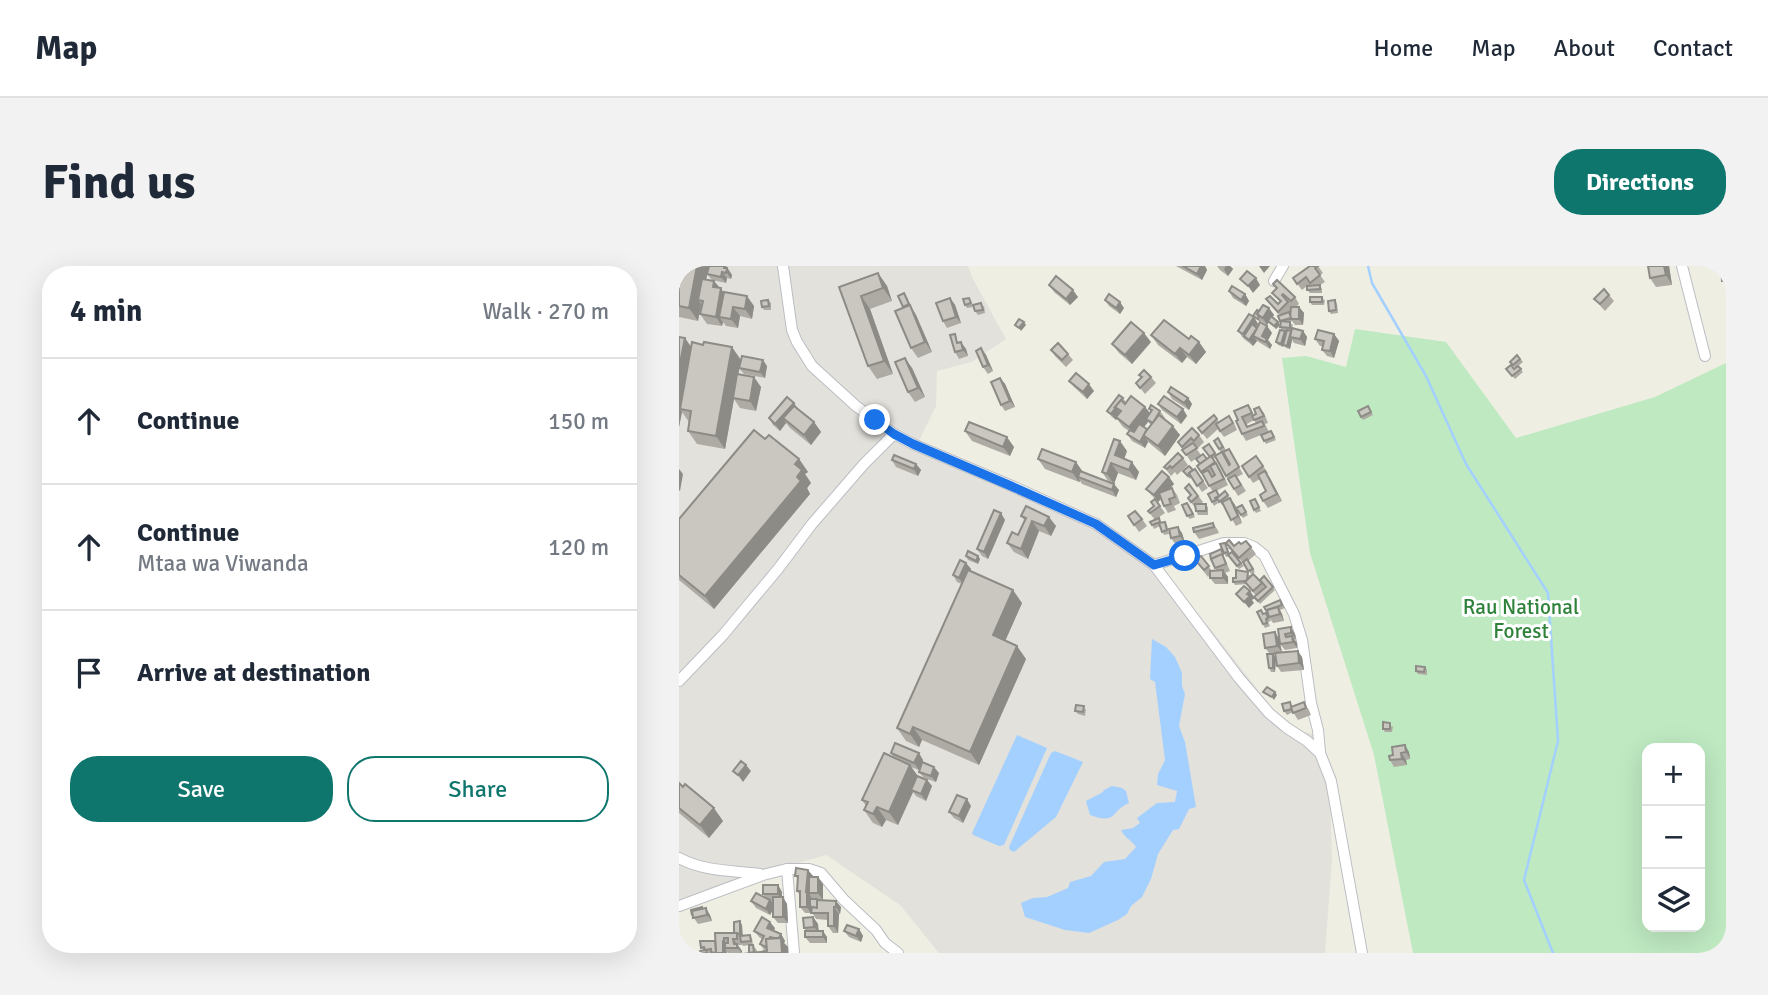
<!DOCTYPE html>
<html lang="en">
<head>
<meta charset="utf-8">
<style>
	body { margin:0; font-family:Signika,sans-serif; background:#f2f2f3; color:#1f2937 }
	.controls { position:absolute; right:21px; bottom:21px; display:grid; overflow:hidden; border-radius:14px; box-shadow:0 7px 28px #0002 }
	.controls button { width:63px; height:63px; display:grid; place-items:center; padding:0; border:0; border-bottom:2px solid #e0e1e3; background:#fff; color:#1f2937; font:35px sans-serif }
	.stop { position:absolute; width:21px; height:21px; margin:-16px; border:5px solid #1a73e8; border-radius:50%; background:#fff }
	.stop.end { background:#1a73e8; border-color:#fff; box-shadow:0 2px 7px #0008 }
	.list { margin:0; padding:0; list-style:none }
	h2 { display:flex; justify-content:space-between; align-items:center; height:91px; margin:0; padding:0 28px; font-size:30px }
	h2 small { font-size:23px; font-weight:400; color:#747a83 }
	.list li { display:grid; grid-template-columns:46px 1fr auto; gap:21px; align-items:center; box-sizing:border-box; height:126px; padding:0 28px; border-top:2px solid #e0e1e3 }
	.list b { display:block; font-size:26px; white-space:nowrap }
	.list p { margin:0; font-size:23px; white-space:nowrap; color:#747a83 }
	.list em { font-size:23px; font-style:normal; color:#747a83 }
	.actions { display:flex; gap:14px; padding:21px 28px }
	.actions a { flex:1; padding:16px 0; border:2px solid #0f766e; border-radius:28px; text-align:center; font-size:24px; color:#0f766e }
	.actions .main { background:#0f766e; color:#fff }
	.icon { flex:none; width:38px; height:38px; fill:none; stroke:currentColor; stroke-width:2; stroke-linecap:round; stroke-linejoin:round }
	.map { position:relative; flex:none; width:1047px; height:687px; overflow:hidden; border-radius:28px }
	header { display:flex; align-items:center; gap:42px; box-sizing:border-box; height:98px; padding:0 35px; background:#fff; border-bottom:2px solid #e0e1e3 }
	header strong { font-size:33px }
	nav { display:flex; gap:38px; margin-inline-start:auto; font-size:24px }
	.intro { display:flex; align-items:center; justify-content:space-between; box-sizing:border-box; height:168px; padding:0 42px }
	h1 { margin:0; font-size:49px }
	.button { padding:18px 32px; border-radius:28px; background:#0f766e; color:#fff; font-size:24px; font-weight:700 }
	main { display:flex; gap:42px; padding:0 42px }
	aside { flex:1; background:#fff; border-radius:28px; box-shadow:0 7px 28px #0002 }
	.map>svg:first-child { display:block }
</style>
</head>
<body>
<header>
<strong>Map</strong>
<nav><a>Home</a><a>Map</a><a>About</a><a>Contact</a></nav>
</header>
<div class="intro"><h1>Find us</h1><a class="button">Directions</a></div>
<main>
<aside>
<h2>4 min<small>Walk · 270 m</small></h2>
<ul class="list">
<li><svg class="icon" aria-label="ahead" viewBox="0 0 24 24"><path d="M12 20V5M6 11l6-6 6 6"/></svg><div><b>Continue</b></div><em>150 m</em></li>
<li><svg class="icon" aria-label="ahead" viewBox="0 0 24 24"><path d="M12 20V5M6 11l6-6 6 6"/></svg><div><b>Continue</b><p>Mtaa wa Viwanda</p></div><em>120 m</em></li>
<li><svg class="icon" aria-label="arrive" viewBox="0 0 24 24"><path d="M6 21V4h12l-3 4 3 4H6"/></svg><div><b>Arrive at destination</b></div></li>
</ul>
<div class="actions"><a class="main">Save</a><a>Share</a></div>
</aside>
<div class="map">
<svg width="1047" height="687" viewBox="0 0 1047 687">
	<rect width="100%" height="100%" fill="#efeee3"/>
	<polygon fill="#e3e1db" points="0,0 289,0 293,11 327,73 293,96 258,105 257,140 235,185 397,247 476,300 495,325 530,361 593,442 621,465 639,469 651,528 653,594 646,687 260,687 221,639 147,589 22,625 0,633"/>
	<path fill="#bee9c1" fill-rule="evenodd" d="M676,63L767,76L837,172L976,131L1047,97V687H734L695,489L631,287L603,92L627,90L667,101ZM968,482H1021V661H968Z"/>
	<g fill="#a4d0ff">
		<path d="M473,373L487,381L496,391L503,407V420L506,428L500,460L506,476L517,541L510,543L500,563L494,564L479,588L472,613L463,631L452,640L448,648L439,654L410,667L386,664L346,651L342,637L354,632L368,631L389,622L391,616L412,610L425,596L446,593L457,581C452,573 447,574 442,564L454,562L461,557L458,552L478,537L496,536L498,525L478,519L479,508L486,494L476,416L471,413Z"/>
		<polygon points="338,469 368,482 325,579 320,580 294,569 293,567"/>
		<polygon points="376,485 404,496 377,551 335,586 331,584 330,581 372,487"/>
		<path d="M433,520L443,522L447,525L450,537C431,545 439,559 411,549L407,535L424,526L425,524Z"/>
	</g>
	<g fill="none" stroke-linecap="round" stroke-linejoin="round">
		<polyline stroke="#a4d0ff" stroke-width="2.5" points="689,0 693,17 747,110 787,198 869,327 879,475 845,614 874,687"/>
		<g stroke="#bbbdc3" stroke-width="12">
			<g id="minor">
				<polyline points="104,0 113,64 118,76 133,100 177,140 215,168 234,178 333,220 417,258 475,299 560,412 590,447 608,462 628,475 641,487 652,515 683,687"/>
				<polyline points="1003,0 1026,90"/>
				<polyline points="595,15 604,0"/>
				<polyline points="475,299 545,277 565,277 575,281 585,289 615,348 623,374 632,437 639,464 641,486"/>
				<polyline points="0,415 44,369 99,303 133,258 185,198 215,168"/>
				<path d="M0,592C26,606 53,604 81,608"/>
				<polyline points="108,603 115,687"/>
				<polyline points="0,640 84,609 108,603 130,603 142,607 165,634 197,664 206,677 219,687"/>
			</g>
		</g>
		<use href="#minor" stroke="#fff" stroke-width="10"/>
	</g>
	<g fill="#aeaba5" fill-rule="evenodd">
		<polygon points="0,0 47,0 53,9 52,13 48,12 47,17 33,14 28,8 27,13 35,15 45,26 75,40 73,53 61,50 59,62 47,60 44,56 43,60 28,58 21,48 22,38 19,55 0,51"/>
		<polygon points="497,0 526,0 528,4 523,14"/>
		<polygon points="538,0 551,0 554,3 549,10 541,4"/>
		<polygon points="639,0 644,7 641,9 646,16 641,19 643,23 643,27 631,27 628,24 628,20 623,24 614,12"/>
		<polygon points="990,0 993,19 977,21 971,12"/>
		<polygon points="199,7 208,20 213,35 191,43 214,108 198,113 189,100 160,21"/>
		<polygon points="594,18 616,31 620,38 617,41 620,41 625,47 624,59 616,59 613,55 610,56 614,59 613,62 624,65 628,71 626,80 615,77 613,74 611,83 607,82 605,79 604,81 599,79 597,76 603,64 601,61 600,49 587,33 599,38 601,36 593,27 597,23"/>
		<polygon points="370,19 399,31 391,39 375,26"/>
		<polygon points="550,25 566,28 570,35 567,40 554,32"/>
		<polygon points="930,29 935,35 926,45 915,33"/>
		<polygon points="228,31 232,41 237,49 253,86 239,92 232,82 224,41"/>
		<polygon points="643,31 646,35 645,39 633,39 631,36"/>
		<polygon points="271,32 276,39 282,57 268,62 264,55"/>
		<polygon points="290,32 294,41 288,42 286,39"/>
		<polygon points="89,34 92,37 92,44 85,44 83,41"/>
		<polygon points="426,34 445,42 441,48 430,40"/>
		<polygon points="656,34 658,38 659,47 652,48 650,45"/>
		<polygon points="305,40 306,47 299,49 296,45"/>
		<polygon points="590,42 595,49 593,51 601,59 597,63 590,56 588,59 582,55 581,56 574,50 580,45"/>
		<polygon points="575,51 579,58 577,61 578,62 588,60 593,67 589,74 593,79 591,83 578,75 574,80 564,72 559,65"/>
		<polygon points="655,68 660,75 655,92 648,90 643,84 644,80 641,80 636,73"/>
		<polygon points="472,69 510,73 520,76 527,86 517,98 508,91 503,97 479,79"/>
		<polygon points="0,71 12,81 82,121 77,145 61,142 55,133 46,183 18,178 9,165 10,156 3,146 0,161"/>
		<polygon points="280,75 287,83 289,90 280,93 276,86"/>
		<polygon points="472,76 453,98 440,87 433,78"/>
		<polygon points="302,82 307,89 314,105 309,108 304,101"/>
		<polygon points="372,84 389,88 394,94 387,101 376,90"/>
		<polygon points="838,89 844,96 839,100 844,106 836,113 827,103 836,102 831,96"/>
		<polygon points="88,100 86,112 65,108 60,102"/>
		<polygon points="233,102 246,131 236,136 229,126"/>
		<polygon points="460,109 472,111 477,117 466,128 457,117 462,112"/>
		<polygon points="321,112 326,118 336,141 326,145 322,139"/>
		<polygon points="390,115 415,125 408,133 395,121"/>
		<polygon points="489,126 509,132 513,138 510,144 493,133"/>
		<path d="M444,132L447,136L466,141L471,147L472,146L470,143L481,145L486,152L485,153L501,169L486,190L469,176L466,182L453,175L448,168L450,165L444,161L438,153L437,154L433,151L428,145ZM469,156L472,159L468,163L465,161Z"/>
		<polygon points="479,138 504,143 508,150 502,158 483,144"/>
		<path d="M569,139L575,149L577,148L580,141L585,147L589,157L586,158L590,166L592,165L594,169L597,174L587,178L582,169L567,175L563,168L559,154ZM575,154L577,157L569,161L568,158Z"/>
		<polygon points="119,143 135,156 142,166 132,179 111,162 107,157 101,165 94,159 90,152"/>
		<polygon points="691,144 694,149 684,154 682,151"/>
		<polygon points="535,149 540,156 555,157 558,164 545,171 539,163 528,173 519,162"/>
		<polygon points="286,165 335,181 331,190 293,175"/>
		<polygon points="520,169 525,176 519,182 516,179 515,179 522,189 512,196 499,176"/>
		<polygon points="539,172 547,184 543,187 550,199 550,183 564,208 558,211 567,225 559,230 536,192 534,193 542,204 549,219 537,225 540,230 546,225 556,239 563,257 557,260 544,238 543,239 539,234 538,235 539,237 535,240 529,228 534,226 518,200 531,191 530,178 538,189 542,187 535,175"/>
		<polygon points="448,185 445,193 460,206 457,214 439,207 435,218 429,215 423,206"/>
		<polygon points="577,190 589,207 588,208 603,235 589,242 584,235 587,225 581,213 574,217 563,200"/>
		<polygon points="504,192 509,199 498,209 496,206 492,210 485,201"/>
		<polygon points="120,193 129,206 126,208 132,217 128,222 131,228 35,343 0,314 0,253"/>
		<polygon points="359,193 404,206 440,224 437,231 403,218 401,215 400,216 366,203"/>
		<polygon points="213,194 237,198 242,204 239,210 217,201"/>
		<polygon points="516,203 529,222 523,226 513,211 511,213 504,205"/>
		<polygon points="490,211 495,218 490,223 493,222 498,229 501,237 495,240 497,244 489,247 485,240 482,233 479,236 476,233 486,247 477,253 482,257 486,256 488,259 490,268 485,269 481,260 475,263 473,259 476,254 469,245 475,240 476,233 467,223"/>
		<polygon points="510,218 524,236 522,238 529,241 529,249 519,249 517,245 516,242 509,232 512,230"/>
		<polygon points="576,233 582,245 577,247 575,244"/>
		<polygon points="508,237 516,251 511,253 508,250"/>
		<polygon points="563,239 569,249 564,252 557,242"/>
		<polygon points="342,250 377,260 372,270 360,265 349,293 335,286 328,277 339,269 346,255"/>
		<polygon points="449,250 463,253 468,260 460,266"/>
		<polygon points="326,254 309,293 303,290 298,283"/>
		<polygon points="534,257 538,263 540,267 520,273 515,266"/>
		<polygon points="503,267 506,277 497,279 492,272"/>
		<polygon points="546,277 551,288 553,286 565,300 560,303 550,290 547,291 545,287"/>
		<polygon points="547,277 555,280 562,278 572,281 577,288 569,295 576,306 572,308 565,298"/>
		<polygon points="542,283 551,305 546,307 549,311 549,318 536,318 531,312 531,309 529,311 516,294 522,290 533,305 538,305 536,302"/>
		<polygon points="287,290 299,290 301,293 299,298 289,294"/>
		<polygon points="287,297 292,303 291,305 343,337 326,375 347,393 300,499 243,474 240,481 227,475 218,462 283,318 278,316 274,309"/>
		<polygon points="571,309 571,311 583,317 586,322 587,321 585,310 596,324 581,338 575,331 577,330 568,318 556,319 554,316 557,312"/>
		<polygon points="601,334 606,342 601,344 603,348 605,355 594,357 590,351 592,355 589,356 591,360 586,362 584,358 585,348 589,350"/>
		<polygon points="599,363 616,368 617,373 616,374 618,377 618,382 606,384 601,378 603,386 623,391 625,404 602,406 598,400 596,388 592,388 594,388 597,392 596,406 592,406 590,402 591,388 586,382 596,366 600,373"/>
		<polygon points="746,401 748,404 748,409 739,408 737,405"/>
		<polygon points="613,440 629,442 632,449 619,454 614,446 608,449 605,445"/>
		<polygon points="407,443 406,450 399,448 396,445"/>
		<polygon points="714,460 713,466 706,466 704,463"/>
		<polygon points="730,486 731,493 727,494 728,499 715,501 711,494 710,490"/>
		<polygon points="212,487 244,494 240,504 232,501 239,510 248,514 253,520 247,535 237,530 234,526 219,559 207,554 203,561 194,557 185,544 187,540 183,534 215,492"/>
		<polygon points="240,506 260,507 257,516 245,512"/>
		<polygon points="0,517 44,555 30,572 0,547"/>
		<polygon points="292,540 284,557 275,552 270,546"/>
		<polygon points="129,604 134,611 144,618 144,634 139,634 162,641 161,648 160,648 159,667 154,667 149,660 149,654 137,653 132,645 132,647 126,647 121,641 121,630 118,625 119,613 116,610"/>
		<polygon points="99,619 103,626 103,631 108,638 109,657 99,657 94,651 94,643 91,649 77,642 72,635 86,631 84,628"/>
		<polygon points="24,643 31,649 33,655 19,658 13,649"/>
		<polygon points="134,651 139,658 139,665 148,671 148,677 131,677 126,671 127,665 125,662"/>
		<path d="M63,659V669L73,672L74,679L79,686L85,684L81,678L83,673L80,671L75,665L96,662L95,665L102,668L106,675L105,677L109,681V687H49L48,686V687H21L24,684L22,682L55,667ZM63,678L64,680L70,679V686L63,687V685L59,679H63Z"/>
		<polygon points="180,663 184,670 182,676 170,671 165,665"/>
	</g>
	<g fill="#8d8b86">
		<polygon points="18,0 30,0 23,34 19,34 22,38 19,55 10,42"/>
		<polygon points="45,0 47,0 53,9 52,13 45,2"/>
		<polygon points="522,0 526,0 528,4 523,14 518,8"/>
		<polygon points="547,0 551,0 554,3 549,10 545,3"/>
		<polygon points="580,0 591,0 585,7"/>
		<polygon points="985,0 990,0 993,19 987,9"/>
		<polygon points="43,6 48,12 47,17 42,11"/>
		<polygon points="199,7 208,20 213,35 204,22"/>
		<polygon points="577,12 581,19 574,27 569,20"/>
		<polygon points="35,15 49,32 40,51 44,56 43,60 37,51 34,21"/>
		<polygon points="394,24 399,31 391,39 387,33"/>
		<polygon points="566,28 570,35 567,40 562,34"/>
		<polygon points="68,30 75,40 73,53 66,43"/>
		<polygon points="182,30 191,43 214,108 205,95"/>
		<polygon points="271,32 276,39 282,57 277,51"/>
		<polygon points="441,36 445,42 441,48 437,42"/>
		<polygon points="231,39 237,49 253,86 246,76"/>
		<polygon points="54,41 61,50 59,62 52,53"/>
		<polygon points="620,41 625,47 624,59 620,53"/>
		<polygon points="590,42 595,49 588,59 584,52"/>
		<polygon points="575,51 579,58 570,73 564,68"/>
		<polygon points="345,56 347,59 342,65 340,62"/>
		<polygon points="599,56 601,59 597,63 595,60"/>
		<polygon points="588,60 593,67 589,74 593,79 591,83 583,70"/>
		<polygon points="578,62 582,68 574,70 578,75 574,80 570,74"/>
		<polygon points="606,65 608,68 604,81 602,78"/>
		<polygon points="624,65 628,71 626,80 621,73"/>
		<polygon points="465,67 472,76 453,98 446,89"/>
		<polygon points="655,68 660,75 655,92 651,85"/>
		<polygon points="611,71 613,74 611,83 608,80"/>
		<polygon points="6,72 15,85 1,143 3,146 0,161 0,102"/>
		<polygon points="282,76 287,83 289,90 284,84"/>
		<polygon points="520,76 527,86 517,98 510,89"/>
		<polygon points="53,81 62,94 46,183 37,170"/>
		<polygon points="302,82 307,89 314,105 309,99"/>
		<polygon points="501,82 508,91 503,97 496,88"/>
		<polygon points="226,92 233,102 246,131 239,122"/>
		<polygon points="84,94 88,100 86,112 81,106"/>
		<polygon points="75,111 82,121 77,145 71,135"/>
		<polygon points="321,112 326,118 336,141 331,135"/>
		<polygon points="410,118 415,125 408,133 404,126"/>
		<polygon points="509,132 513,138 510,144 505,137"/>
		<polygon points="115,137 119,143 104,152 107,157 101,165 96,158"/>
		<polygon points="466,141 473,150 467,153 469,156 457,171 450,161"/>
		<polygon points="437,142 442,148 437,154 432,148"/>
		<polygon points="504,143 508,150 502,158 498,151"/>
		<polygon points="135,156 142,166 132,179 125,169"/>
		<polygon points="494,160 501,169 486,190 479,180"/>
		<polygon points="465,170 469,176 466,182 461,176"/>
		<polygon points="328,171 335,181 331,190 324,181"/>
		<polygon points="441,175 448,185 443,199 436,189"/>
		<polygon points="120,193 129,206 126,208 132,217 128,222 131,228 35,343 26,330 118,211 116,198"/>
		<polygon points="397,196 404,206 399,211 401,215 400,216 393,206"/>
		<polygon points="453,196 460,206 457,214 450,204"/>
		<polygon points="432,197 439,207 435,218 428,208"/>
		<polygon points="237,198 242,204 239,210 235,203"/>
		<polygon points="0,203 4,208 1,225 0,224"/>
		<polygon points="586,205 591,212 603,235 598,228"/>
		<polygon points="490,211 495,218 479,236 475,229"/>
		<polygon points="435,218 440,224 437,231 433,224"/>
		<polygon points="551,232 556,239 563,257 559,250"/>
		<polygon points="322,247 326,254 309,293 305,286"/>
		<polygon points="370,251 377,260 372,270 365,260"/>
		<polygon points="353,255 360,265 349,293 342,283"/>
		<polygon points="499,261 503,267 506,277 501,270"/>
		<polygon points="299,290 301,293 299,298 297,295"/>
		<polygon points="287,297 292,303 284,318 280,312"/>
		<polygon points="544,304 549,311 549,318 544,312"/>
		<polygon points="334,324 343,337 323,382 314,369"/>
		<polygon points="571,325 576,332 573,334 575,337 570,342 565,336 568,328"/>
		<polygon points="599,341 603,348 605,355 601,348"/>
		<polygon points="612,361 616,368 617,373 612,367"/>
		<polygon points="596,366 600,373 603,386 598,380"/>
		<polygon points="613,370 618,377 618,382 614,376"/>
		<polygon points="338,380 347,393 300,499 291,486"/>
		<polygon points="619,385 623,391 625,404 620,397"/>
		<polygon points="594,388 597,392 596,406 594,402"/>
		<polygon points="596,426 598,429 595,434 593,431"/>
		<polygon points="234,461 243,474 240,481 231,468"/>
		<polygon points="726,479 730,486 731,493 727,486"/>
		<polygon points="240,487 244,494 240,504 235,497"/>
		<polygon points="722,487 727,494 728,499 723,493"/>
		<polygon points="67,499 72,505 64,516 59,509"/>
		<polygon points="231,499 240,512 232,524 234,526 219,559 210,546"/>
		<polygon points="255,501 260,507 257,516 252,510"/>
		<polygon points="248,514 253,520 247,535 242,528"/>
		<polygon points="288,533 292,540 284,557 280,550"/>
		<polygon points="198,541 207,554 203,561 194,548"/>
		<polygon points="35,542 44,555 30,572 21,559"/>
		<polygon points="129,604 134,610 132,627 130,627 133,633 132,647 128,641 127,626"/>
		<polygon points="139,611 144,618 144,634 139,627"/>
		<polygon points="99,619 103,626 103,635 99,628"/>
		<polygon points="104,631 108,638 109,657 104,651"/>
		<polygon points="91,634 96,640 91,649 87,643"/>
		<polygon points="157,635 162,641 161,648 157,641"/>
		<polygon points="155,641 160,648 159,667 155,660"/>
		<polygon points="27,642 31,649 33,655 28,649"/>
		<polygon points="134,651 139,658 140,667 135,661"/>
		<polygon points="61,655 63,659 64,671 61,668"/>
		<polygon points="91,656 96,662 93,668 88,662"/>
		<polygon points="180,663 184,670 182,676 177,670"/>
		<polygon points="144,665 148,671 148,677 144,671"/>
		<polygon points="102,668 106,675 105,677 109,681 109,687 103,687 99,674"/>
		<polygon points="54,673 63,685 63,687 55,678"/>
		<polygon points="44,675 48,682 46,682 48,687 44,687"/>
	</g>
	<g fill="#cac7c0" stroke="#8d8b86" stroke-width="2">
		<polygon points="0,0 18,0 10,42 0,40"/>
		<polygon points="30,0 45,0 45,2 48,2 47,7 43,6 42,11 28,8"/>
		<polygon points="504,0 522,0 518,8"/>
		<polygon points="631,0 639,0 636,2 641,9 631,17 627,11 618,18 614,12"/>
		<polygon points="969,0 985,0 987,9 971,12"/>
		<polygon points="1042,0 1047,0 1047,15 1043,15"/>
		<polygon points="568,5 577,12 569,20 561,13"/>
		<polygon points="199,7 204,22 182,30 205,95 189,100 160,21"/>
		<polygon points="377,10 394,24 387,33 370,19"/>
		<polygon points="23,13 35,15 34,21 42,22 37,51 21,48 24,35 19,34"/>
		<polygon points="598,14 616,31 612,35 604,28 603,29 609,36 599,46 587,33 591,30 599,38 602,35 593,27 598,22 594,18"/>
		<polygon points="641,19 641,23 628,24 628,20"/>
		<polygon points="553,20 566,28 562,34 550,25"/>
		<polygon points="925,23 930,29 921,38 915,33"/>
		<polygon points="45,26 68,30 66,43 54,41 52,53 40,51"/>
		<polygon points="225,27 230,38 224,41 219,30"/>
		<polygon points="430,28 441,36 437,42 426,34"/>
		<rect x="631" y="31" width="12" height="5"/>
		<polygon points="271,32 277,51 264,55 257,37"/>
		<polygon points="290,32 292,37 286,39 284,33"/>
		<polygon points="89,34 90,40 83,41 82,35"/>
		<polygon points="656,34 657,44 650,45 649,35"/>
		<polygon points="302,37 304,44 296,45 294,39"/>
		<polygon points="231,39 246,76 232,82 216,45"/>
		<polygon points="584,39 590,42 584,52 578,48"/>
		<polygon points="612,41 620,41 620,53 611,53"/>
		<polygon points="578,44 580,45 578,48 580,51 579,53 574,50"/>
		<polygon points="610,46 612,52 601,55 599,50"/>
		<polygon points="570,48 575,51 564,68 559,65"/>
		<polygon points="592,50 599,56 595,60 589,55"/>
		<polygon points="340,53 345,56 340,62 336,59"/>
		<polygon points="485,54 510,73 512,70 520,76 510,89 501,82 496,88 472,69"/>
		<polygon points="602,55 611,56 611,62 601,61"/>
		<polygon points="452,56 465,67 446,89 433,78"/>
		<polygon points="581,56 588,60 583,70 588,73 586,76 574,70"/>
		<polygon points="573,58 578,62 570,74 565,70"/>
		<polygon points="613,62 624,65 621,73 611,71"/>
		<polygon points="601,64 606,65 602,78 597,76"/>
		<polygon points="608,64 612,65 608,80 604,79"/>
		<polygon points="639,64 655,68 651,85 643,84 645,75 636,73"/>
		<polygon points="276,68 278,77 282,76 284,84 276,86 271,69"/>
		<polygon points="0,71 6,72 0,102"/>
		<polygon points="13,76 24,79 25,76 53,81 37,170 9,165 12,145 1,143"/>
		<polygon points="379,77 389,88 383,94 372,84"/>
		<polygon points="302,82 309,99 304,101 297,85"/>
		<polygon points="838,89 841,93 834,99 831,96"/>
		<polygon points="63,90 84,94 81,106 60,102"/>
		<polygon points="226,92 239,122 229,126 216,96"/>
		<polygon points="832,99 835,103 839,100 842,103 833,110 827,103"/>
		<polygon points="465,104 472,111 461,122 457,117 463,111 460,109"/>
		<polygon points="397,107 410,118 404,126 390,115"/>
		<polygon points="58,108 75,111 71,135 54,132"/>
		<polygon points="321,112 331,135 322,139 312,116"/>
		<polygon points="492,121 509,132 505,137 489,126"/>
		<polygon points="440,129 444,132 436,141 437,141 432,148 428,145"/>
		<polygon points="452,130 466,141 450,161 437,151 442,145 436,141 442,134 446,138"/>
		<polygon points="485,130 504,143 498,151 479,138"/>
		<polygon points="108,131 115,137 96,158 90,152"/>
		<polygon points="472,139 481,145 474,157 467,153 473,144 470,143"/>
		<polygon points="569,139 573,147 563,151 568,161 583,155 585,160 563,168 557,155 559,154 555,145"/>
		<polygon points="115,140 135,156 125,169 104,152"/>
		<polygon points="689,140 692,146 682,151 679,145"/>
		<polygon points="580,141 585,150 575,154 573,150 577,148 575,143"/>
		<polygon points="480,149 494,160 479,180 464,169"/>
		<polygon points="535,149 538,153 523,167 519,162"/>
		<polygon points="550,150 554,157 541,165 537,158"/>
		<polygon points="290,156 328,171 324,181 286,165"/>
		<polygon points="460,158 468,163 461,176 448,168 451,164 455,166"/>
		<polygon points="513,162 520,169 515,175 512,172 503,181 499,176"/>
		<polygon points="75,164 86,173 90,169 120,193 116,198 123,204 118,211 122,215 26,330 0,309 0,253"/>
		<polygon points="592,165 595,171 585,175 582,169"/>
		<polygon points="539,172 544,181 540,183 535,175"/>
		<polygon points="435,173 441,175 436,189 453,196 450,204 432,197 428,208 423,206"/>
		<polygon points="514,177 518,182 507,189 503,184"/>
		<polygon points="530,178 536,187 531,191 524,182"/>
		<polygon points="363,183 397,196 393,206 359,193"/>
		<polygon points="550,183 560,201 547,210 536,190 543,186 550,199 551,198 544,186"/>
		<polygon points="499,187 504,192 493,202 491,200 488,203 485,201"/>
		<polygon points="524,188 528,193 521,198 517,193"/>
		<polygon points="215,189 237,198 235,203 213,194"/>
		<polygon points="532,190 536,196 522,206 518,200"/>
		<polygon points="577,190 584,200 570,211 563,200"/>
		<polygon points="537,197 545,213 530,220 523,207 529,204 533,211 536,209 531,200"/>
		<polygon points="510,200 514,204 510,207 511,208 509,210 504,205"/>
		<polygon points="516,203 524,215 518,220 510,207"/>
		<polygon points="401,205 435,218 433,224 399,211"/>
		<polygon points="483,205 490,211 475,229 467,223"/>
		<polygon points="586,205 598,228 584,235 581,229 587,225 579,209"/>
		<polygon points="556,209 562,219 555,223 549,213"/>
		<polygon points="510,218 519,230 512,236 509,232 512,229 506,222"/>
		<polygon points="493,222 496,231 490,233 492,238 485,240 480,227"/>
		<polygon points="537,224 540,230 536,232 537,234 533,236 529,228"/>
		<polygon points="546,225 549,229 540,236 538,232"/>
		<polygon points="551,232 559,250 552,254 543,236"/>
		<polygon points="476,233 481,240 471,247 469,245 475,240 472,236"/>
		<polygon points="576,233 580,241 575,244 571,235"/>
		<polygon points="508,237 514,248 508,250 503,239"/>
		<polygon points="516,238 527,238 527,245 517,245"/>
		<polygon points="563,239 567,246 562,249 557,242"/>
		<polygon points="347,240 370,251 365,260 353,255 342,283 328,277 333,266 339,269 347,252 342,250"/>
		<polygon points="315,244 322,247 305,286 298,283"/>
		<polygon points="456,245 463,253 455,259 449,250"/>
		<polygon points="480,252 481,256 473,259 471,256"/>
		<polygon points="486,256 488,264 483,266 480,257"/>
		<polygon points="534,257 535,261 515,266 514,262"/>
		<polygon points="499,261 501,270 492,272 490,263"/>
		<polygon points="550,274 555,280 560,276 562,278 567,275 572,281 560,292 547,277"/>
		<polygon points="546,277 549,286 545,287 541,278"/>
		<polygon points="542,283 544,288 532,293 531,288"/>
		<polygon points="289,285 299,290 297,295 287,290"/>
		<polygon points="553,286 562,297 558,300 549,289"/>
		<polygon points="543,288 547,298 536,302 532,293"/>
		<polygon points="522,290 530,300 525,304 516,294"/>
		<polygon points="568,293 574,303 569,305 564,296"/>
		<polygon points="281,294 287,297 280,312 274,309"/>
		<polygon points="289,304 334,324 314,369 338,380 291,486 234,461 231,468 218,462"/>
		<polygon points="544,304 544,312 531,312 531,305"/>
		<polygon points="557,304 569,306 568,314 566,315 554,316 554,312 557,312"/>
		<polygon points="574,308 583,317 574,325 566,316"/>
		<polygon points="585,310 594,321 579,335 575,331 587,321 581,314"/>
		<polygon points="565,320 571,325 568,328 571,330 565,336 557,328"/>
		<polygon points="601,334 603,339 588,344 588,346 585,341"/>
		<polygon points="599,341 601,348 590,351 588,344"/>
		<polygon points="582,344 584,348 587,347 589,352 587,353 588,357 584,358 578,346"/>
		<polygon points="612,361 612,367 606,368 607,371 613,370 614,376 601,378 599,363"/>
		<polygon points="596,366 598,380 586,382 584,368"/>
		<polygon points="619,385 620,397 598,400 596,387"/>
		<polygon points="588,388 594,388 594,402 590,402"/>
		<polygon points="737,400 746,401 745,406 737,405"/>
		<polygon points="588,421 596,426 593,431 584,426"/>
		<polygon points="611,436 613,443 605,445 603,438"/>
		<polygon points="625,436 627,442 614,447 612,441"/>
		<polygon points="397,439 405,440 404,446 396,445"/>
		<polygon points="704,456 711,457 711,463 704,463"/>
		<polygon points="216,477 240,487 235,497 212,487"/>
		<polygon points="726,479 727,486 722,487 723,493 711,494 710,490 714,489 713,481"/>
		<polygon points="205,487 231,499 210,546 198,541 194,548 185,544 189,536 183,534"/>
		<polygon points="62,495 67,499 59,509 54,505"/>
		<polygon points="243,496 255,501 252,510 240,506"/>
		<polygon points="238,510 248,514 242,528 232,524"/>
		<polygon points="0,517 4,521 6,518 35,542 21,559 0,542"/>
		<polygon points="278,529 288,533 280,550 270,546"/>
		<polygon points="117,602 129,604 127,626 128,626 128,641 121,641 121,625 118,625 119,610 116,610"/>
		<rect x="130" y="611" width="9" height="16"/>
		<rect x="84" y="619" width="15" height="9"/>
		<polygon points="77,627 91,634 87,643 72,635"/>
		<rect x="94" y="631" width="10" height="20"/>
		<polygon points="131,633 138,633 138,642 133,641 133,644 131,644"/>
		<polygon points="138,634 157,635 157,641 155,641 155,660 149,660 149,647 132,647 133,641 138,642"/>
		<polygon points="23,641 23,643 13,645 13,649 12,644"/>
		<polygon points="27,642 28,649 14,652 13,645"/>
		<polygon points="83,651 91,656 88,662 102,668 100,672 95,672 91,671 90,673 87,673 88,678 87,681 81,678 85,670 75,665"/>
		<polygon points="134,651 135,661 125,662 124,652"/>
		<polygon points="61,655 61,668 55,667 55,656"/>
		<polygon points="168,659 180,663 177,670 165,665"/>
		<rect x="126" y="665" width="18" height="6"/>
		<polygon points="36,667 58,667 58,673 54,673 55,678 58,678 58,682 46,682 46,677 49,677 49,672 45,672 45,675 44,675 44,687 37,687"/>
		<polygon points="71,669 72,675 62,676 61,670"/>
		<polygon points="102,672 103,687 74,687 88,685 87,673"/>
		<polygon points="21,675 36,675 37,687 32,686 32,683 26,684 25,681 22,682"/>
		<polygon points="70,679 74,679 75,686 70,687"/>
		<polygon points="27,684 28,687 21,687 21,685"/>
	</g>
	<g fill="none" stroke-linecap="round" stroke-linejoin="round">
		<polyline stroke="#1a73e8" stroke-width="9" points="196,154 215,168 234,178 332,220 417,258 475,299 506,290"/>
	</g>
	<g text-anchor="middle" stroke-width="6" stroke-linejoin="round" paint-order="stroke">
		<g font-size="21" fill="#2e8239" stroke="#fff">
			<text x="842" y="348">Rau National<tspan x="842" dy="24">Forest</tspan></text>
		</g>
	</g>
</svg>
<div class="controls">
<button>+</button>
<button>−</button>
<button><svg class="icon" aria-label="layers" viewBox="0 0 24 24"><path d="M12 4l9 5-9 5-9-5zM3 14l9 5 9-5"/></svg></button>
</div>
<div class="stop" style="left:506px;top:290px"></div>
<div class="stop end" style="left:196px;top:154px"></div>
</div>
</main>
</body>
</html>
